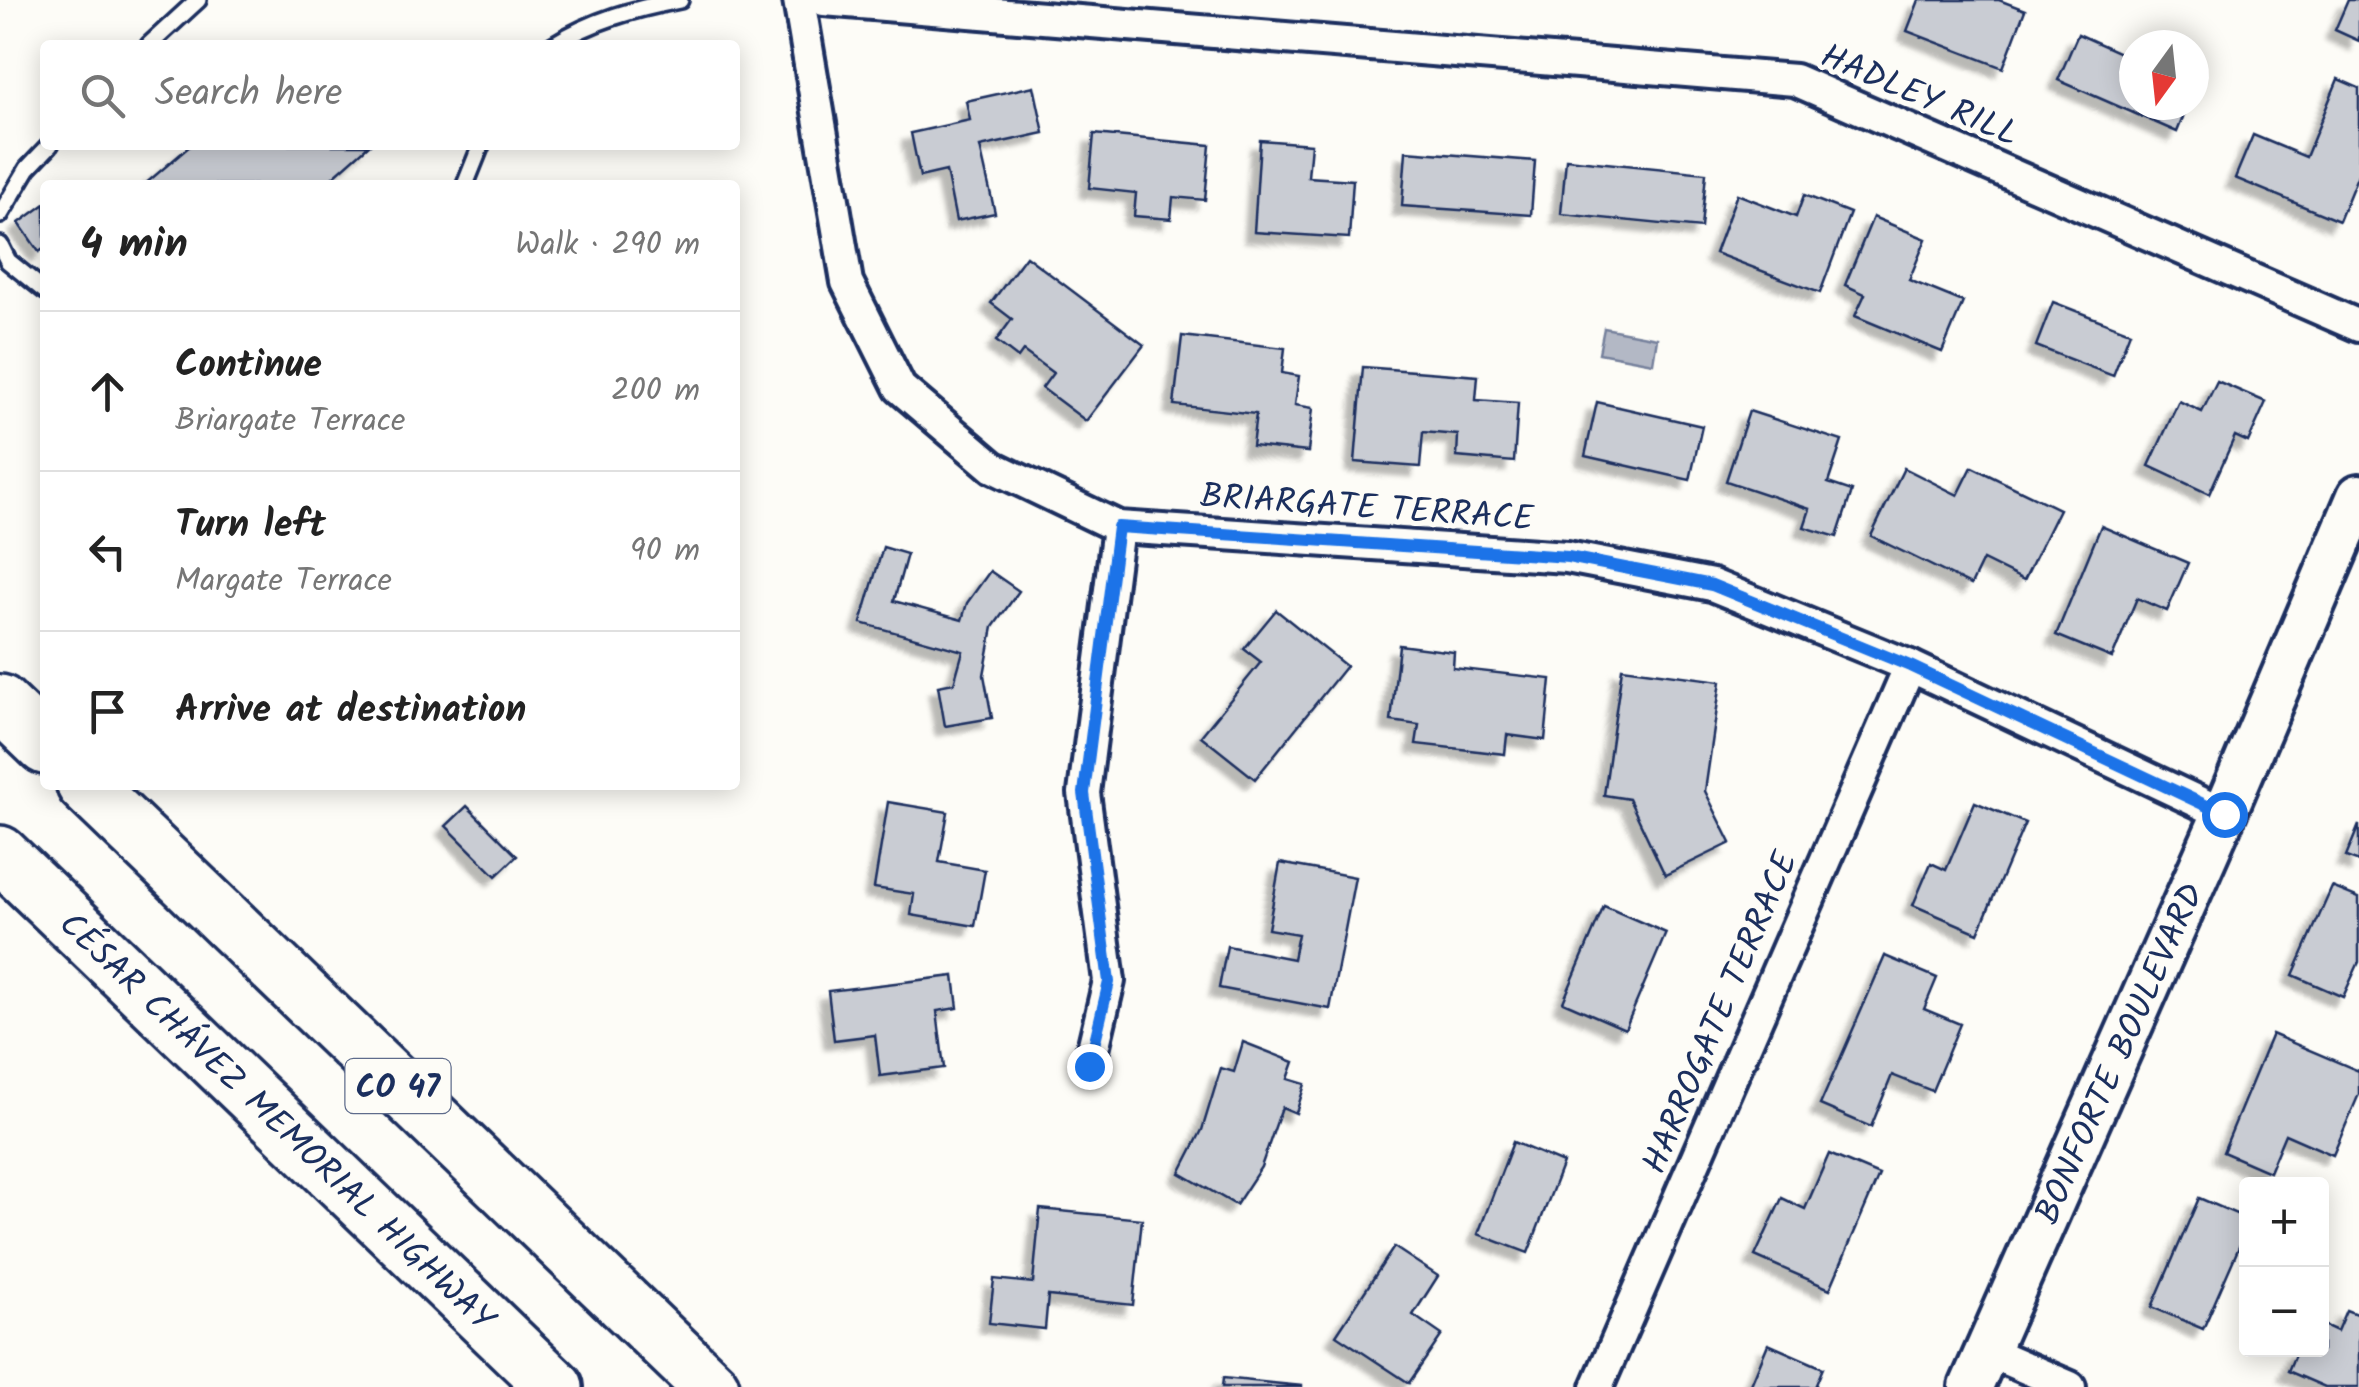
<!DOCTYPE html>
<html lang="en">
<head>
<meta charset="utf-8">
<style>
	body { margin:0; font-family:Kalam,sans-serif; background:#f2f2f2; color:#222 }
	.controls { position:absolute; right:30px; bottom:30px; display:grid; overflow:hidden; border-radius:10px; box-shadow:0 5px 25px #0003 }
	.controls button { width:90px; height:90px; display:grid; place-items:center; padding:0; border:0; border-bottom:2px solid #e0e0e0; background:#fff; color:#222; font:50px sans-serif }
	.compass { position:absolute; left:2119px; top:30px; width:90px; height:90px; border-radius:50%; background:#fff; box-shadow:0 5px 25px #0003; rotate:195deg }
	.stop { position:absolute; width:30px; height:30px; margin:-22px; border:8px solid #1a73e8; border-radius:50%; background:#fff }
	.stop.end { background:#1a73e8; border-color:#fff; box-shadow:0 2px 10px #0008 }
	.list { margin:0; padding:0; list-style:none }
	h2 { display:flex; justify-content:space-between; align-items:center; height:130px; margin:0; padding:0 40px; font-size:42px }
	h2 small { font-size:32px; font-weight:400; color:#767676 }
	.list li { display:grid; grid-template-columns:65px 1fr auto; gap:30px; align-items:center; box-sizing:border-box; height:160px; padding:0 40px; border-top:2px solid #e0e0e0 }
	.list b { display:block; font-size:38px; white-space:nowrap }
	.list p { margin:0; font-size:32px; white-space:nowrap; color:#767676 }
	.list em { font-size:32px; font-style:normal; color:#767676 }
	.icon { flex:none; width:55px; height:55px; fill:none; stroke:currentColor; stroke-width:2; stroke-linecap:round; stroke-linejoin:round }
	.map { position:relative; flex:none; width:2359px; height:1387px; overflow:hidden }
	.search { position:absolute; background:#fff; box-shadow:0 5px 25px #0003; left:40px; top:40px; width:700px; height:110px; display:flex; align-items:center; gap:25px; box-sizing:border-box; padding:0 35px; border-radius:10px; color:#767676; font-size:38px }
	.panel { position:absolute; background:#fff; box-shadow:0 5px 25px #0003; left:40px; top:180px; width:700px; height:610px; border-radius:10px }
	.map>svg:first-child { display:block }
</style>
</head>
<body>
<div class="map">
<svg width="2359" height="1387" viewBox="0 0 2359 1387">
	<defs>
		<filter id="shadow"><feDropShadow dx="-9" dy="9" stdDeviation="2.5" flood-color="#0004"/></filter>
	</defs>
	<rect width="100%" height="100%" fill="#fdfcf7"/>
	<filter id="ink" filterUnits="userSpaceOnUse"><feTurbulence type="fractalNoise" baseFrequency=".01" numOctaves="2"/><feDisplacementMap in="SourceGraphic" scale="20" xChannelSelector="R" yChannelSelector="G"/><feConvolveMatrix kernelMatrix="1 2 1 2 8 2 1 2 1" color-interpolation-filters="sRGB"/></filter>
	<g filter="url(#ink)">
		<polygon fill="#b3b8c5" stroke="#76819c" stroke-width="2.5" points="1604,328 1657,338 1653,363 1599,353"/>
		<g fill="#c9ccd3" stroke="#1b2f5e" stroke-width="2.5" filter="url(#shadow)">
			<polygon points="1919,0 1999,0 2025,10 2003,68 1907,31"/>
			<polygon points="2348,0 2359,0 2359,41 2335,30"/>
			<polygon points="2078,34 2134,59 2134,105 2188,105 2177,132 2058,80"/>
			<polygon points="2338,79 2359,88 2359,172 2339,221 2235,178 2253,135 2306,157"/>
			<polygon points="1034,86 1044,133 980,147 995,213 956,221 946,171 920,177 911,133 970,120 966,101"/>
			<polygon points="1094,134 1210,145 1205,200 1173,197 1171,219 1134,216 1136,193 1089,188"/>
			<polygon points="1260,140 1311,144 1308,177 1353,180 1349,238 1254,232"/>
			<polygon points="191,145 369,145 324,185 144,185"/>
			<polygon points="1406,151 1535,161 1531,215 1402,206"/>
			<polygon points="1566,159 1706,173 1701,228 1561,214"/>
			<polygon points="1737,194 1796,217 1804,195 1850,213 1820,293 1715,253"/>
			<polygon points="45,204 45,248 39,252 19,223"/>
			<polygon points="1873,217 1926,239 1909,280 1963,302 1942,352 1855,316 1865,294 1845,285"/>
			<polygon points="1026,256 1144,345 1086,421 1042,388 1053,373 1023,351 1018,358 996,341 1012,319 991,303"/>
			<polygon points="2053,302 2130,332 2113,376 2036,346"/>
			<polygon points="1182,336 1285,348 1282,373 1299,376 1295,405 1313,408 1308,452 1252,446 1256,414 1174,405"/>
			<polygon points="1363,367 1478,376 1476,400 1518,403 1514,462 1457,457 1458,435 1423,432 1420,467 1355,462"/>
			<polygon points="2217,381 2266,402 2248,442 2235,436 2209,494 2149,466 2179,401 2202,412"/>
			<polygon points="1597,402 1702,426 1690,480 1585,456"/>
			<polygon points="1749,411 1842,441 1828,483 1852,491 1837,537 1804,527 1810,509 1726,481"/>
			<polygon points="1972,467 2059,509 2024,580 1983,560 1971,585 1871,536 1904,468 1958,495"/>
			<polygon points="2101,526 2188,563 2167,611 2137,598 2112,658 2056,635"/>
			<polygon points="883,547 907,554 894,601 962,620 967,603 990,571 1019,591 993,627 984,675 992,718 945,726 938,686 954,683 963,651 861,623"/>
			<polygon points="1276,610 1346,666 1255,779 1201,736 1261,662 1244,649"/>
			<polygon points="1399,645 1454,652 1453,668 1551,679 1545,740 1507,735 1505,754 1416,744 1419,725 1391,721"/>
			<polygon points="1622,668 1721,681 1705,791 1731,843 1665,875 1629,799 1604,795"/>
			<polygon points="888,802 948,812 939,862 985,870 975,926 911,915 914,894 874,888"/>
			<polygon points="1975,802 2025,823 1978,933 1913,905 1931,863 1946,870"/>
			<polygon points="467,806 517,856 496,876 446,826"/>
			<polygon points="2359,825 2359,862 2346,857"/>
			<polygon points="1280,863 1355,877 1330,1009 1219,988 1227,946 1293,959 1298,934 1268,929"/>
			<polygon points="2332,887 2359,898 2359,962 2343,997 2293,975"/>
			<polygon points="1604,906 1666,933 1625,1029 1563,1002"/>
			<polygon points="1885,956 1937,978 1924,1009 1960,1024 1932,1091 1892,1075 1871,1127 1820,1105"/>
			<polygon points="954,976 958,1008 937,1011 944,1068 880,1076 875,1035 834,1040 828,991"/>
			<polygon points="2272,1034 2359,1071 2359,1094 2333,1155 2285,1134 2269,1172 2223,1152"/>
			<polygon points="1243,1042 1294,1062 1288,1079 1305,1084 1296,1113 1282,1107 1261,1167 1236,1205 1180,1173 1202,1130 1221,1068 1234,1072"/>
			<polygon points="1513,1142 1563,1163 1528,1253 1478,1234"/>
			<polygon points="1829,1154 1879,1175 1830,1289 1755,1256 1782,1198 1805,1209"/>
			<polygon points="2199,1198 2246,1218 2246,1231 2203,1329 2152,1307"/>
			<polygon points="1040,1209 1142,1219 1133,1305 1048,1296 1045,1329 989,1323 994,1279 1033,1283"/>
			<polygon points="1394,1247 1438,1276 1413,1315 1442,1335 1409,1383 1336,1335"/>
			<polygon points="2346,1310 2359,1315 2359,1387 2325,1387 2288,1371 2297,1350 2322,1350 2322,1324 2337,1331"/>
			<polygon points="1768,1344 1823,1368 1815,1387 1750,1387"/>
			<polygon points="1223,1378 1302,1386 1302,1387 1222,1387"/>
		</g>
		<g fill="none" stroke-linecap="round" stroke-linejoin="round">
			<g stroke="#1b2f5e" stroke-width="22">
				<g id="lane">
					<polyline points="149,45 198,0"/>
					<path d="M553,45C593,20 634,9 680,0"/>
					<polyline points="465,185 481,145"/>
					<polyline points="0,215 28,168 50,145"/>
					<polyline points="0,245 8,261 45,291"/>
				</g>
			</g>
			<g stroke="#1b2f5e" stroke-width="38">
				<g id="street">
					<polyline points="799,0 847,282 900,388 993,467 1118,527 1567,557 1712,585 1910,666 2224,814"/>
					<polyline points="824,0 1795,80 2359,326"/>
					<polyline points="1089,1066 1109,981 1084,793 1118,527"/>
					<polyline points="1987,1351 2070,1387"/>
					<polyline points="1597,1387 1910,666"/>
				</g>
			</g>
			<g stroke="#1b2f5e" stroke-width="50">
				<g id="secondary">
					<path id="s1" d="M1971,1387L2224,814L2359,496"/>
				</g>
			</g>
			<g stroke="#1b2f5e" stroke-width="62">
				<g id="highway">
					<polyline points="0,703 45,746"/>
					<polyline points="85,785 711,1387"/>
					<path id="s2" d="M0,854L555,1387"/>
				</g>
			</g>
			<use href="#lane" stroke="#fdfcf7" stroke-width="15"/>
			<use href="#street" stroke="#fdfcf7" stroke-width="30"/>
			<use href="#secondary" stroke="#fdfcf7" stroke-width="42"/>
			<use href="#highway" stroke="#fdfcf7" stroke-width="55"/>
		</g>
	</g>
	<g fill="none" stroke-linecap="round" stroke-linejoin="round" filter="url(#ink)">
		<polyline stroke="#1a73e8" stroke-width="12" points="1089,1066 1109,982 1084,793 1118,527 1568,557 1712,585 1910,666 2224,814"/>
	</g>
	<g text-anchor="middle" stroke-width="10" stroke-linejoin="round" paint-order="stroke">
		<rect fill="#fdfcf7" stroke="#5f6c8c" stroke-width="2.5" x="345.5" y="1059" width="105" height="54" rx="8"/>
		<g font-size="32" font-weight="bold" fill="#1b2f5e">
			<text x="398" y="1097">CO 47</text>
		</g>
		<g font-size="35" fill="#1b2f5e" stroke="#fdfcf7">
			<text transform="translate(1920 94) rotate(23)" y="12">HADLEY RILL</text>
			<text transform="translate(1367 506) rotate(4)" y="12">BRIARGATE TERRACE</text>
			<text transform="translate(1719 1012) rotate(-67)" y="12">HARROGATE TERRACE</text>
			<text dy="12" stroke="none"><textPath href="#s1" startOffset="365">BONFORTE BOULEVARD</textPath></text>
			<text dy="12" stroke="none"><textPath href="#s2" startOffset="385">CÉSAR CHÁVEZ MEMORIAL HIGHWAY</textPath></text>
		</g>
	</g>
</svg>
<div class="controls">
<button>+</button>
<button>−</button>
</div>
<svg class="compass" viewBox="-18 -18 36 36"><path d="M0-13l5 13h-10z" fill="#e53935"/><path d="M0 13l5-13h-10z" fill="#767676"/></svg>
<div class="stop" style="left:2224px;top:814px"></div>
<div class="stop end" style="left:1089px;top:1066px"></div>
<div class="search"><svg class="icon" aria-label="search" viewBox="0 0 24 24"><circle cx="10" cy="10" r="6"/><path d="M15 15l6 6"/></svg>Search here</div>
<section class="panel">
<h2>4 min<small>Walk · 290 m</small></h2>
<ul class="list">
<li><svg class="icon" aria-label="ahead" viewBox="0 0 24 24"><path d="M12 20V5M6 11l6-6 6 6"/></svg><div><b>Continue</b><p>Briargate Terrace</p></div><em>200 m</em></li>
<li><svg class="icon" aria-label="left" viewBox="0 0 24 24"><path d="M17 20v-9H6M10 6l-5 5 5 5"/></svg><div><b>Turn left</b><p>Margate Terrace</p></div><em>90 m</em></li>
<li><svg class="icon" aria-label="arrive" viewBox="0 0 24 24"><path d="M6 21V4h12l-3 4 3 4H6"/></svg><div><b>Arrive at destination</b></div></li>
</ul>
</section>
</div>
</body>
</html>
